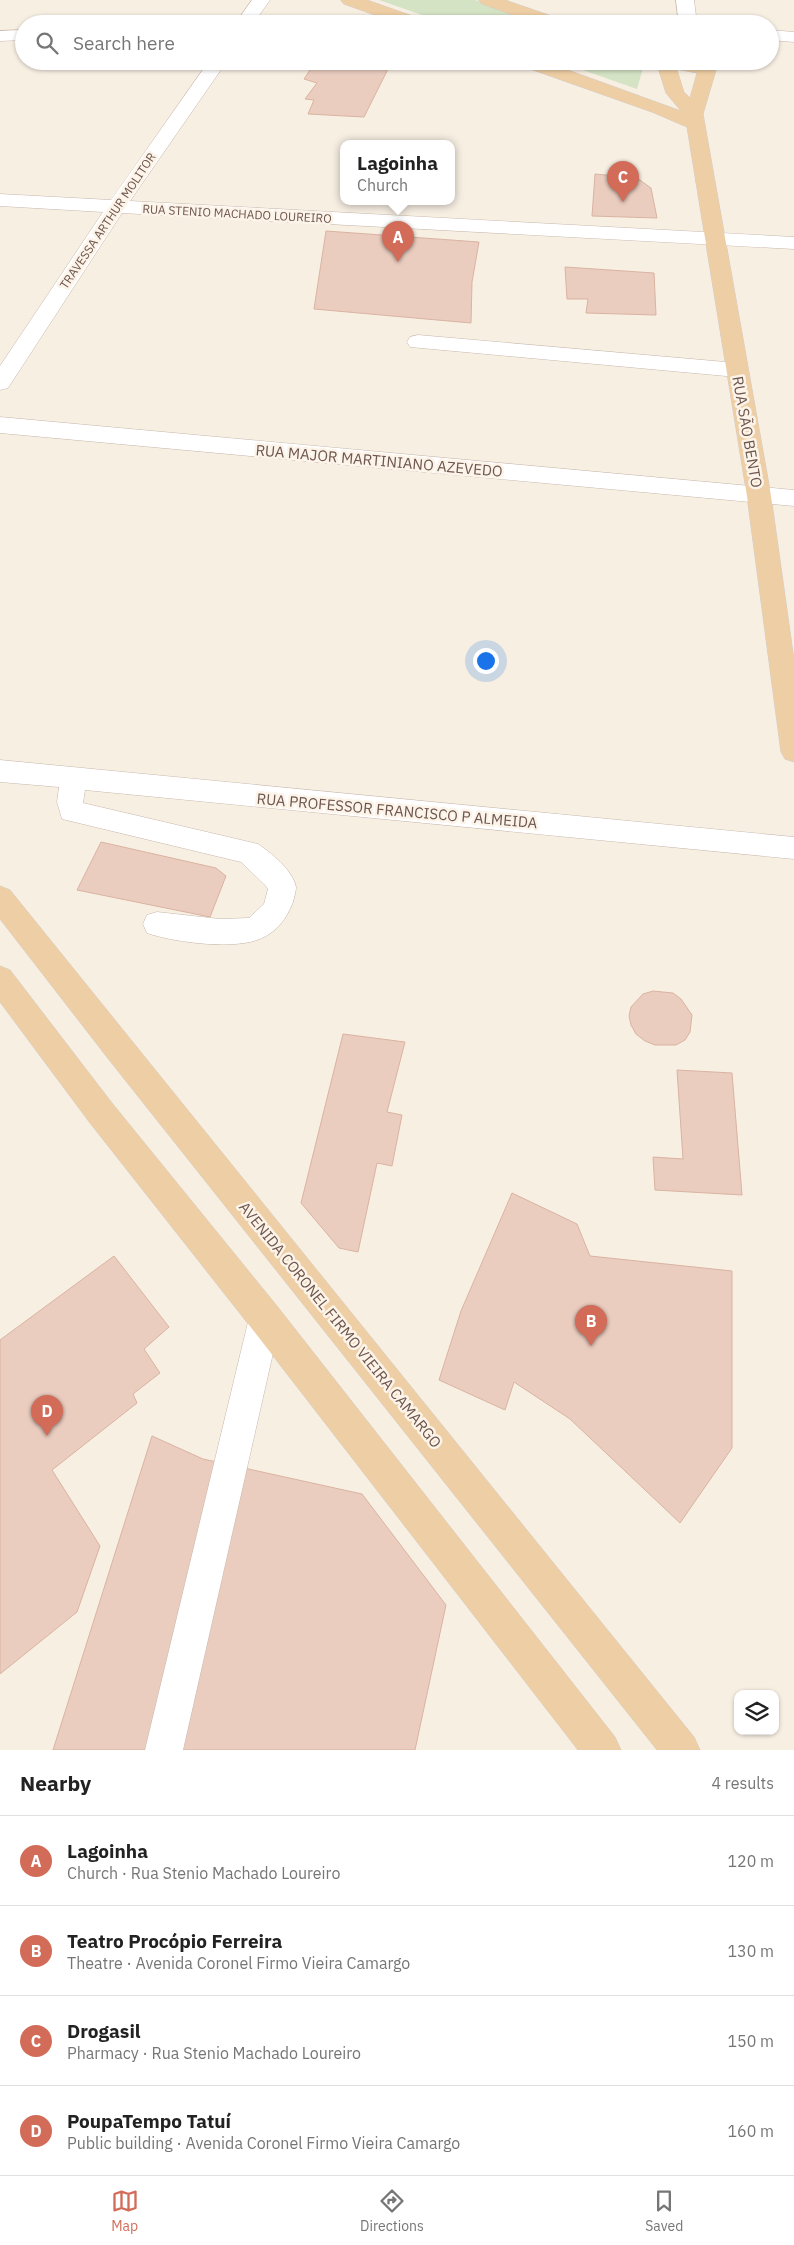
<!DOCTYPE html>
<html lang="en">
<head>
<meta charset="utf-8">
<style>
	body { margin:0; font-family:"IBM Plex Sans",sans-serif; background:#f2f2f2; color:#222 }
	.controls { position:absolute; right:15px; bottom:15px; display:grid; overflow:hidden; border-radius:10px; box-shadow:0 1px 4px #0004 }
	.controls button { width:45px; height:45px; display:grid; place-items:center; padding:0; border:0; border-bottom:1px solid #e0e0e0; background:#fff; color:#222; font:25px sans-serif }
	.you { position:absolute; left:485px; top:660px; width:18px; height:18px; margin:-12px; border:4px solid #fff; border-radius:50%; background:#1a73e8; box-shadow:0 0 0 8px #1a73e833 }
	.badge { display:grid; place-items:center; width:32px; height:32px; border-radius:50%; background:#d26c59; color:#fff; font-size:16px; font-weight:700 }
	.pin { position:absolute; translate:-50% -41px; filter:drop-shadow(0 1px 2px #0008) }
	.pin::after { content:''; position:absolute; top:26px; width:18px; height:15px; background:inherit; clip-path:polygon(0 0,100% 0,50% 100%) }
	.popup { position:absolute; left:340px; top:140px; width:115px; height:65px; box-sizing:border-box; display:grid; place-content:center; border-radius:10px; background:#fff; filter:drop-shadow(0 1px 4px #0005); font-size:16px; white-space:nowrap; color:#767676 }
	.popup b { font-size:19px; color:#222 }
	.popup::after { content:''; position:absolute; left:50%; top:100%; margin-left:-10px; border:10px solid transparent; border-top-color:#fff }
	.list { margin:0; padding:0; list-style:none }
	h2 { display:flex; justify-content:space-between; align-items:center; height:65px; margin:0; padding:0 20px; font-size:21px }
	h2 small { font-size:16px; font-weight:400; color:#767676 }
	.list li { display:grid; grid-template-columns:32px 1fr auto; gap:15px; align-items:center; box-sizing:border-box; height:90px; padding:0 20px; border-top:1px solid #e0e0e0 }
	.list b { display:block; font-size:19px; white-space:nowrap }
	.list p { margin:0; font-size:16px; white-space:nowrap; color:#767676 }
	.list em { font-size:16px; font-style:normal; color:#767676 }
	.icon { flex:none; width:28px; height:28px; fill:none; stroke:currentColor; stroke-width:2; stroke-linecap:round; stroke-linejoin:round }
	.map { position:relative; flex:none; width:794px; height:1750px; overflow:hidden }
	.search { position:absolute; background:#fff; box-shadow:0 1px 4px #0004; left:15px; right:15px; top:15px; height:55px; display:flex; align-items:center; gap:12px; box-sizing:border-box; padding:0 18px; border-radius:28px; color:#767676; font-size:19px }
	.sheet { height:425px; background:#fff }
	nav { display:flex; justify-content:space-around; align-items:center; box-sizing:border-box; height:70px; border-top:1px solid #e0e0e0; background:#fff; font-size:14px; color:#767676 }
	nav a { display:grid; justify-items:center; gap:2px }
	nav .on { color:#d26c59 }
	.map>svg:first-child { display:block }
</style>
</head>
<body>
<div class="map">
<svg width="794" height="1750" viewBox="0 0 794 1750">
	<rect width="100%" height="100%" fill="#f8efe3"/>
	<g fill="#d3e3c4">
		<polygon points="379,0 475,0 545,24 448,24"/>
		<polygon points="557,61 645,61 637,89"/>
	</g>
	<g fill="#eacdbf" stroke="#dab3a1">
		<polygon points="316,61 392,61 364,117 308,114 314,100 305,99 317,83 304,79"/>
		<polygon points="595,174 637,178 651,188 657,218 592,216"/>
		<polygon points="326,231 479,242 472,282 471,323 314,309"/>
		<polygon points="565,267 654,273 656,315 586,313 588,299 567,299"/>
		<polygon points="101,842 216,868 226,876 210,917 77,890"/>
		<polygon points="653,991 673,993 681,999 692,1015 690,1032 685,1040 676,1045 655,1045 645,1041 636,1034 631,1025 629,1016 631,1007 643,994"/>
		<polygon points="343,1034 405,1042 387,1112 402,1115 392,1166 377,1163 358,1252 339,1248 301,1203"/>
		<polygon points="677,1070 732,1073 742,1195 655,1190 653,1157 683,1159"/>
		<polygon points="512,1193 577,1224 590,1256 732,1271 732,1448 680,1523 570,1419 514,1382 505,1410 439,1380 461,1311"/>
		<polygon points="114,1256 169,1327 144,1349 160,1373 133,1394 137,1403 52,1470 100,1546 77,1612 0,1674 0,1340"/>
		<polygon points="152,1436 203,1459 362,1494 446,1605 415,1750 53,1750"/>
	</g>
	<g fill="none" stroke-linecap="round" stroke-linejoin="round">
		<g stroke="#c7b6ac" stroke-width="1">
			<g id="minor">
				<polygon points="252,0 270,0 253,24 235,24"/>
				<polygon points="676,0 694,0 697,24 679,24"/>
				<polygon points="24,30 24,40 0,41 0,31"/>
				<polygon points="770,30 794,32 794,42 770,40"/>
				<polygon points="209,61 227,61 130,201 794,237 794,249 122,213 8,388 0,390 0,366 103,212 0,206 0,194 111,200"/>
				<polygon points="418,335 737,363 745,365 748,370 745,375 737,377 410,347 407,342 410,337"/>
				<polygon points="0,417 794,490 794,506 0,433"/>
				<path d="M0,760L794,837V859L85,790L83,803L258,844C271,853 292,869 296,887C296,891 294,898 293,902C285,923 272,937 250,942C223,948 173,942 147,933L143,924L147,915L157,912L220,919L249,918L264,904L268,889L265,885L241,862L62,819L57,802L59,787L0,782Z"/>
				<polygon points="265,1302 277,1306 281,1318 183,1750 145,1750 249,1318 253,1306"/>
			</g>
		</g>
		<g stroke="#d3ccca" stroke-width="1">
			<g id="major">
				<polygon points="341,0 367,0 424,20 427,24 400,24 344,4"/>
				<polygon points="479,0 505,0 563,20 566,24 539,24 482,4"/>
				<path d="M516,61H543L681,111L666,93L656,61H692L713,66L716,70L703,114L771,496L794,660V762L785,759L781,752L747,496L687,127L652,112L519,65ZM677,69L697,73L690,98L684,92Z"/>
				<polygon points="0,886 10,890 694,1737 700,1750 657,1750 110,1061 0,919"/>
				<polygon points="0,966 10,970 112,1103 277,1306 615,1737 621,1750 578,1750 253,1330 90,1123 0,1002"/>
			</g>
		</g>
		<use href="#minor" fill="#fff" fill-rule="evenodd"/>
		<use href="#major" fill="#eecea4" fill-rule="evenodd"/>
	</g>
	<g text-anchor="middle" stroke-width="5" stroke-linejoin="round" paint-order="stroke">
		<g font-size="12" fill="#6d564d" stroke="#fcf3e9">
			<text transform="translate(237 214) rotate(3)" y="4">RUA STENIO MACHADO LOUREIRO</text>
			<text transform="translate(108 221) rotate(-56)" y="4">TRAVESSA ARTHUR MOLITOR</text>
		</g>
		<g font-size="15" fill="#6d564d" stroke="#fcf3e9">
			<text transform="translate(747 432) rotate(80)" y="5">RUA SÃO BENTO</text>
			<text transform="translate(379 461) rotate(5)" y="5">RUA MAJOR MARTINIANO AZEVEDO</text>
			<text transform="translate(397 811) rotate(5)" y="5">RUA PROFESSOR FRANCISCO P ALMEIDA</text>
			<text transform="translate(340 1325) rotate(51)" y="5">AVENIDA CORONEL FIRMO VIEIRA CAMARGO</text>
		</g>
	</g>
</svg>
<div class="controls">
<button><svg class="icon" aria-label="layers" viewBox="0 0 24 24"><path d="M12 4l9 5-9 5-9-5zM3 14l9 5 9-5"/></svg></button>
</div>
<div class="you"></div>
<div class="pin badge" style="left:398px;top:262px">A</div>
<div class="popup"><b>Lagoinha</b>Church</div>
<div class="pin badge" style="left:591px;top:1346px">B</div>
<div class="pin badge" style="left:623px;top:202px">C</div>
<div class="pin badge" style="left:47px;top:1436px">D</div>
<div class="search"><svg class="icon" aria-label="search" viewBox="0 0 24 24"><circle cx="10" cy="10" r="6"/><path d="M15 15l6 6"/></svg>Search here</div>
</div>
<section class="sheet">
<h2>Nearby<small>4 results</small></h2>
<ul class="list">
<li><span class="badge">A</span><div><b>Lagoinha</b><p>Church · Rua Stenio Machado Loureiro</p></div><em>120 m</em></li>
<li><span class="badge">B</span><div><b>Teatro Procópio Ferreira</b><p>Theatre · Avenida Coronel Firmo Vieira Camargo</p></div><em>130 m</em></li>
<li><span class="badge">C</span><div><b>Drogasil</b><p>Pharmacy · Rua Stenio Machado Loureiro</p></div><em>150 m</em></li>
<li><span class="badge">D</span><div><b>PoupaTempo Tatuí</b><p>Public building · Avenida Coronel Firmo Vieira Camargo</p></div><em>160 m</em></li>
</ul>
</section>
<nav>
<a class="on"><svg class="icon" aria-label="map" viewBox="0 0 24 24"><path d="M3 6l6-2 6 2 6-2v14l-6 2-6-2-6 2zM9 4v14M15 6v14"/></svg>Map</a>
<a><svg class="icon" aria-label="directions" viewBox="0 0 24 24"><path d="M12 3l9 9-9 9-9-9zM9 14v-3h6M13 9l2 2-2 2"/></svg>Directions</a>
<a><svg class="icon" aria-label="saved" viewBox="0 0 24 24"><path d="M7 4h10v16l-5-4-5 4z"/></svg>Saved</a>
</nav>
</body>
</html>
